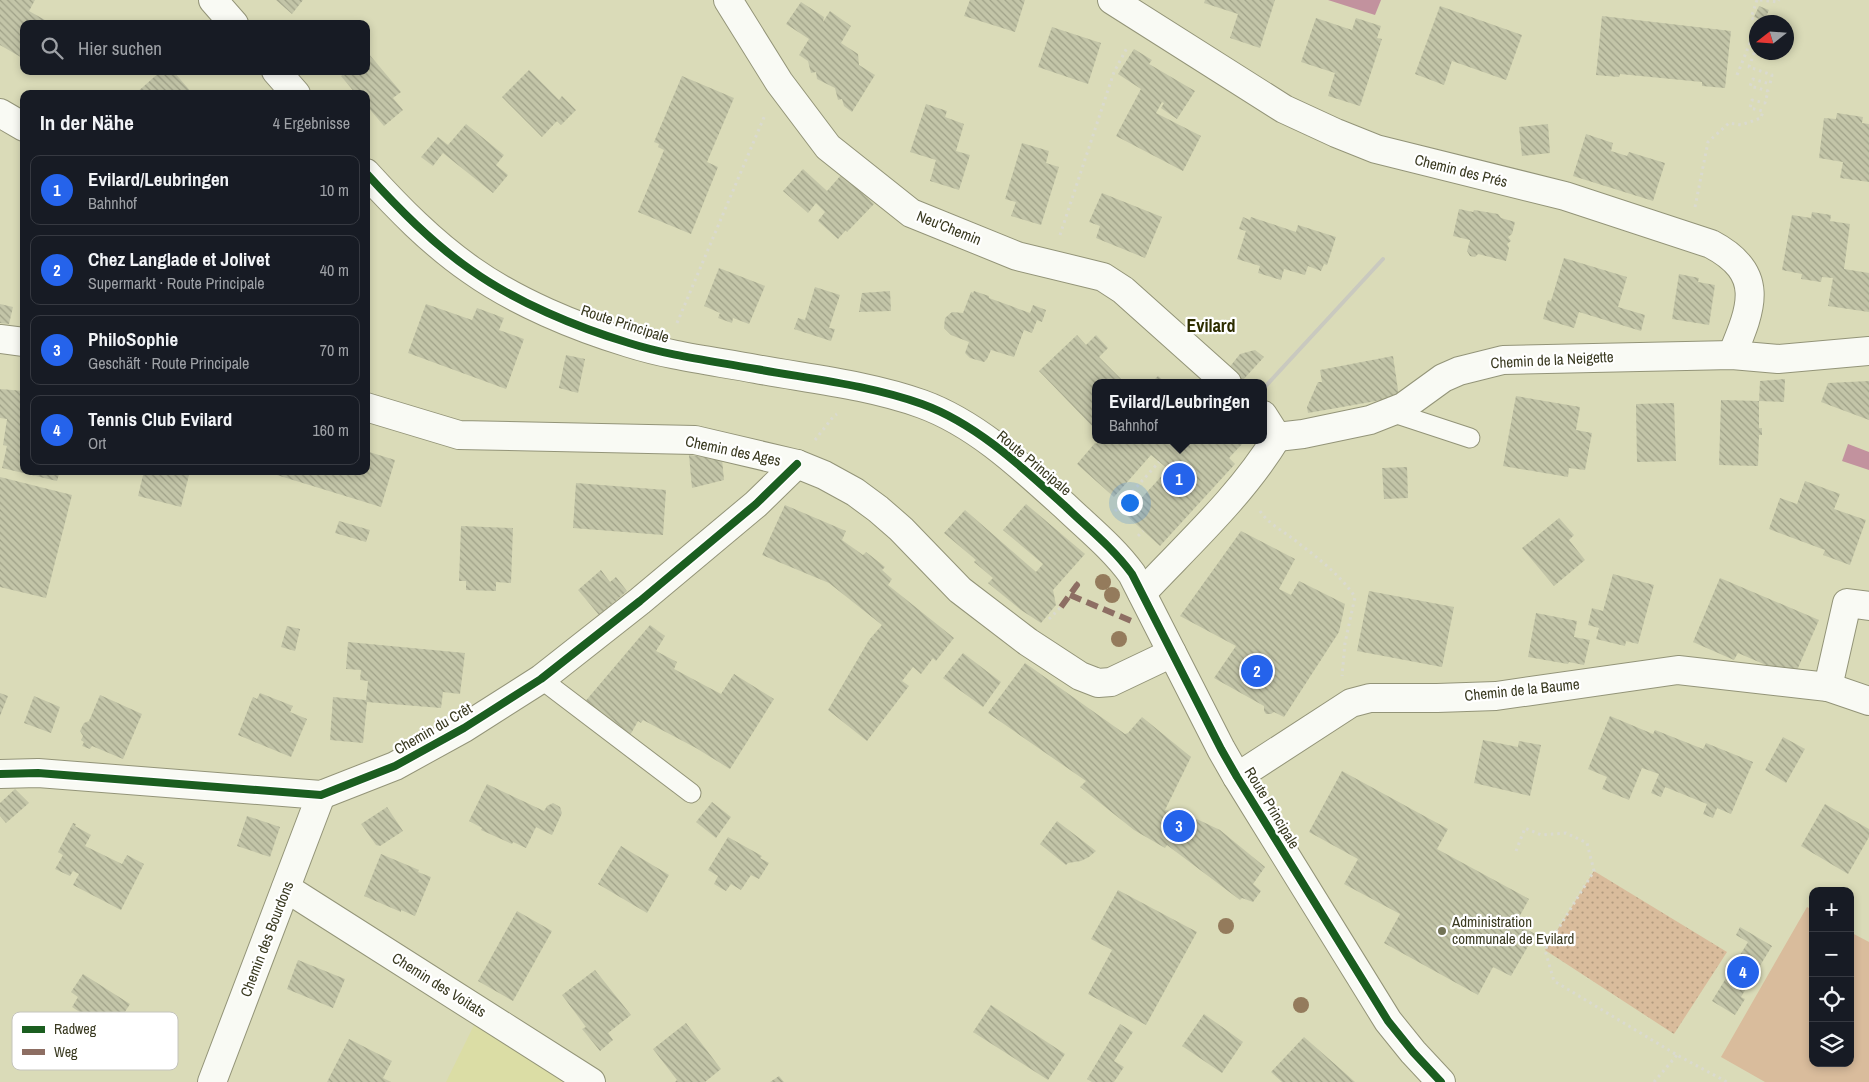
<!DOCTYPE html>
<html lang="de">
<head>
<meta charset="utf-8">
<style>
	body { margin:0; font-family:"Archivo Narrow",sans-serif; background:#242831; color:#f1f3f6 }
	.controls { position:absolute; right:15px; bottom:15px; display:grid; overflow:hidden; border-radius:10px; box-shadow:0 2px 8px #0003 }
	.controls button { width:45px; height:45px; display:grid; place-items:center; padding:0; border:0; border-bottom:1px solid #363941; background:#171b24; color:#f1f3f6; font:25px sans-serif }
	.compass { position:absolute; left:1749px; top:15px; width:45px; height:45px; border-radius:50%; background:#171b24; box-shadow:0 2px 8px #0003; rotate:253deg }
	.you { position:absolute; left:1129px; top:502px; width:18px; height:18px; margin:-12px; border:4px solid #fff; border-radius:50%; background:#1a73e8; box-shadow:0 0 0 8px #1a73e833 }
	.badge { display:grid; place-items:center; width:32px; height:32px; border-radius:50%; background:#2563eb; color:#fff; font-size:16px; font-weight:700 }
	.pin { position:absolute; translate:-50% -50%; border:2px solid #fff; box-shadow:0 1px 5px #0006 }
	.popup { position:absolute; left:1092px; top:379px; width:175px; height:65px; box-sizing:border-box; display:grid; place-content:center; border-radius:10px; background:#171b24; filter:drop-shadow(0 1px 4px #0005); font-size:16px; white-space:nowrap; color:#9ea1a6 }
	.popup b { font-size:19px; color:#f1f3f6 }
	.popup::after { content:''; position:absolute; left:50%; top:100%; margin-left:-10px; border:10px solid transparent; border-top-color:#171b24 }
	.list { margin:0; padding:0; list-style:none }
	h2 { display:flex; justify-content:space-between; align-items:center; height:65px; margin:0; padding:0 20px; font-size:21px }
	h2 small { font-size:16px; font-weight:400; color:#9ea1a6 }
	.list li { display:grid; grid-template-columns:32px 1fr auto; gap:15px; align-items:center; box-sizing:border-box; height:70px; margin:0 10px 10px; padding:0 10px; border:1px solid #363941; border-radius:10px }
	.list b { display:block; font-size:19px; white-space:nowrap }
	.list p { margin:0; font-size:16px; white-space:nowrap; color:#9ea1a6 }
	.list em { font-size:16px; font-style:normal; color:#9ea1a6 }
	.icon { flex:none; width:28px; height:28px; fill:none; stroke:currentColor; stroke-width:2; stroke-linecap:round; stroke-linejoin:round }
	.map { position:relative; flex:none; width:1869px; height:1082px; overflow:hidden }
	.search { position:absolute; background:#171b24; box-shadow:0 2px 8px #0003; left:20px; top:20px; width:350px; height:55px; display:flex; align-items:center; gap:12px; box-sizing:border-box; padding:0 18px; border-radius:10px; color:#9ea1a6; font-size:19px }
	.panel { position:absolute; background:#171b24; box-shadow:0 2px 8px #0003; left:20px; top:90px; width:350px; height:385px; border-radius:10px }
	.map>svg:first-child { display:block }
</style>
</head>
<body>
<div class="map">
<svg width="1869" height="1082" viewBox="0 0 1869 1082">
	<defs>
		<pattern id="park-dots" width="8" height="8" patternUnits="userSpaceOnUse" patternTransform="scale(1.25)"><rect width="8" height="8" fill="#d9bc9c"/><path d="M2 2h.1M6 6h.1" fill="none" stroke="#b19a7f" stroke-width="1.8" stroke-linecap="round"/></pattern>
		<pattern id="building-back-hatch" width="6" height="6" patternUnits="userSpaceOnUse" patternTransform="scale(1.25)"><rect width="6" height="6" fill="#c3c5a8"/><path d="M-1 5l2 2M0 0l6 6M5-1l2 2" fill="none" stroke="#9fa188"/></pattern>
	</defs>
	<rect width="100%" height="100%" fill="#dadbb8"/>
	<polygon fill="#dbdda5" points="477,1019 573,1082 446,1082"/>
	<polygon fill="url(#park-dots)" points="1594,871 1727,952 1674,1034 1545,950"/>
	<polygon fill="#d9bc9c" points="1807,907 1813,910 1813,1063 1850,1063 1850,932 1869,942 1869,1082 1765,1082 1721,1057"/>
	<g fill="#c2929e">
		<polygon points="1328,0 1381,0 1375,15"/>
		<polygon points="1848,444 1869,452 1869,470 1842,461"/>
	</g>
	<g fill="url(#building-back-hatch)">
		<polygon points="0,0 35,0 29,11 52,24 24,24 24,59 0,45"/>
		<polygon points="276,0 303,0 292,14"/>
		<polygon points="970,0 1025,0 1015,32 964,16"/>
		<polygon points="1205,0 1275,0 1260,48 1230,38 1238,14 1204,3"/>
		<polygon points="801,2 824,17 823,22 830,11 851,26 841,43 858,54 859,65 875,75 852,112 844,106 842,99 838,100 835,88 817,79 816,72 811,73 808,61 799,55 809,39 786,24"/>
		<polygon points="1440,6 1522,35 1506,80 1452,61 1444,85 1415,74"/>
		<polygon points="1759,6 1769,10 1764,21 1754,17"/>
		<polygon points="1602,16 1731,31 1725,88 1702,86 1702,82 1620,74 1619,77 1596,75"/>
		<polygon points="1316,18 1352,30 1356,18 1381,26 1377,38 1382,39 1360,106 1328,96 1335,73 1301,62"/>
		<polygon points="1052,27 1101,43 1088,84 1038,67"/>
		<polygon points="1134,49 1152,60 1149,64 1195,91 1177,119 1161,108 1164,103 1162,102 1156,113 1201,136 1183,171 1116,136 1141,89 1118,74"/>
		<polygon points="368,53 401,92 393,98 403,110 384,126 366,105 366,94 356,94 341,76 347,71 366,71 366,55"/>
		<polygon points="529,70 559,100 562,96 576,110 561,125 557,121 542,137 502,97"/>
		<polygon points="161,71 173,71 193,94 135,94"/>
		<polygon points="682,76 734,98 707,162 718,167 691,234 638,212 664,150 658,147 659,144 654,142"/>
		<polygon points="926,104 947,111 945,117 964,124 956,151 970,155 959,190 930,181 936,160 910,152"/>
		<polygon points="1837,113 1863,117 1862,123 1869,124 1869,182 1840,178 1843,162 1819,158 1824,118 1836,119"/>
		<polygon points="466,124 504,155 496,165 508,175 493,193 443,153 433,166 421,157 438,137 448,145"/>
		<polygon points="1548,124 1550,153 1522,156 1519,127"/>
		<polygon points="1586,134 1613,143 1611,151 1627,156 1629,152 1665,163 1653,201 1573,176"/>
		<polygon points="1022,143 1049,151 1046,163 1059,167 1041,225 1011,216 1016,202 1005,199"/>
		<polygon points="803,169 827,191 842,174 874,204 847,232 846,230 838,239 818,221 825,212 816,203 808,213 783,191"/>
		<polygon points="1102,193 1162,217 1145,258 1096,238 1100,226 1089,222"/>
		<polygon points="1459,209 1473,212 1474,210 1498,214 1501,218 1515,222 1512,234 1508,237 1511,241 1507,244 1509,248 1506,261 1478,254 1475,257 1470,256 1467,251 1470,240 1453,236"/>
		<polygon points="1812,212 1831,215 1830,221 1850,224 1844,269 1869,273 1869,312 1828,306 1833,278 1822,277 1821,282 1801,279 1802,274 1782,270 1792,215 1811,218"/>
		<polygon points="1243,217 1250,220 1251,217 1296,232 1298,225 1336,237 1327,265 1324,264 1321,271 1308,266 1305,275 1284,269 1281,280 1258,273 1260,266 1237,259 1246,231 1239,229"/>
		<polygon points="1564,258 1627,277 1618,307 1645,315 1641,331 1579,312 1574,328 1543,319 1548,300 1551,301"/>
		<polygon points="719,268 765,286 749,324 733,318 732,323 718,318 720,313 704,306"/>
		<polygon points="1679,274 1699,278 1698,282 1715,285 1709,325 1672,319"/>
		<polygon points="815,287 840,295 829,328 835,329 831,341 794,329 798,318 805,320"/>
		<polygon points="890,291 891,311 859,312 862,293"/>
		<polygon points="974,291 989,296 989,298 1030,313 1033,305 1046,310 1042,322 1037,320 1032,333 1024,330 1014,357 991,350 987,359 984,362 970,358 965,353 969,342 951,335 944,328 945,318 952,312 963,313 971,292 973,293"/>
		<polygon points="0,304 13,307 9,324 0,323"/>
		<polygon points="426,304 472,320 477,308 504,318 499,330 524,339 506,389 408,353"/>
		<polygon points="1077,335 1086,345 1096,335 1108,348 1099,357 1125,383 1095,383 1095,429 1039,371"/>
		<polygon points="1255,350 1264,357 1242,381 1228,369 1240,354"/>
		<polygon points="566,355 585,359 578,393 559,388"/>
		<polygon points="1393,356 1399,397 1308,413 1307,407 1318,382 1322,382 1320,370"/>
		<polygon points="1158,376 1166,383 1151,383"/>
		<polygon points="1785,379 1784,402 1759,401 1760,381"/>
		<polygon points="1869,381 1869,420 1821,402 1828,383"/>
		<polygon points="0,389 24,391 24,471 60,471 57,481 2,468 7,446 3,445 7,419 0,418"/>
		<polygon points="1516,396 1580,407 1576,430 1592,433 1585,470 1569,468 1568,477 1503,466"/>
		<polygon points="1721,400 1759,401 1759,428 1762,428 1762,435 1759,435 1758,466 1719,465"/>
		<polygon points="1674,403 1676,461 1637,462 1636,404"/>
		<polygon points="1099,440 1240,440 1243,443 1229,458 1235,464 1160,546 1126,515 1168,469 1151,455 1114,497 1077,464 1095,443 1096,444"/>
		<polygon points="366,451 395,460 381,507 267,472 266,474 259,472 366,471"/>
		<polygon points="689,455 722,459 724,480 692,488"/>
		<polygon points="1407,467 1408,498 1384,499 1382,468"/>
		<polygon points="144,471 190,471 181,507 138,496"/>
		<polygon points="0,477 72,495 46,598 0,587"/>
		<polygon points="1805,481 1840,494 1834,509 1866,520 1850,565 1823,555 1825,550 1769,529 1780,498 1797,504"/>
		<polygon points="576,483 666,490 663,535 573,528"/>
		<polygon points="1026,504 1085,554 1053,590 1056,605 1041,623 1021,610 988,583 993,578 974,562 976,560 944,533 965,510 1036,572 1043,564 1003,530"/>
		<polygon points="785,505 846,531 842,540 863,555 866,552 885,567 882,570 892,579 888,585 954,638 936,661 933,658 921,674 913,667 902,681 909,686 867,741 828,710 869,640 882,625 829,583 762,555"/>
		<polygon points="1559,518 1574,535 1569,540 1585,560 1554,586 1522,548"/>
		<polygon points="339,521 370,530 366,542 335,533"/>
		<polygon points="461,526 513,528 511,583 496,582 496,591 466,590 466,581 459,581"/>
		<polygon points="1241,531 1295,559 1279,589 1291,595 1299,581 1345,604 1339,632 1284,717 1274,712 1271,714 1266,714 1264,711 1264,706 1214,678 1236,646 1180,616"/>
		<polygon points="601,570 610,582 616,577 627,591 599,615 578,590"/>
		<polygon points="1613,574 1654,585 1638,644 1626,641 1625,646 1596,639 1599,628 1588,625 1592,608 1603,611"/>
		<polygon points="1720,578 1819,620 1794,677 1738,653 1734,660 1693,642"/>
		<polygon points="1369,591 1454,607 1442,667 1357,651"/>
		<polygon points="1536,613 1577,621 1574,637 1590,640 1584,665 1569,662 1568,664 1528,657"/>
		<polygon points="650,625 665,636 656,651 677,662 674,669 721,694 734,674 774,699 730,769 696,748 643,720 641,723 638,721 628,739 583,704"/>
		<polygon points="287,626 300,629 295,651 281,647"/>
		<polygon points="348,642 465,653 460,694 443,692 441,708 367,702 363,743 330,740 333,697 366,700 368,681 360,680 361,670 346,669"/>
		<polygon points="963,653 1001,682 983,707 943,678"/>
		<polygon points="1025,663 1125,734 1128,733 1142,717 1191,757 1165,810 1186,814 1220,830 1265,867 1253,884 1261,891 1253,902 1242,898 1240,900 1167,845 1165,848 1134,830 1080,787 1086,781 988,713"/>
		<polygon points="0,693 8,696 0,716"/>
		<polygon points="260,693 293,706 290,712 307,719 291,757 238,735 253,697 257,699"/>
		<polygon points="100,695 142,714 123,759 92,746 90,749 82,746 84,742 81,740 83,736 80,731 84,723 89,721"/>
		<polygon points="34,696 60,707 51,733 24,723"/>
		<polygon points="1610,716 1653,734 1655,730 1703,749 1706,743 1753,762 1731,814 1717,808 1713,818 1703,814 1707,804 1665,787 1661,797 1651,793 1659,774 1642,768 1629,800 1602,789 1607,777 1588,769"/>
		<polygon points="1783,737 1805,749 1786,783 1765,770"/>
		<polygon points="1483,740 1518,747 1519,741 1541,745 1530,796 1474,783"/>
		<polygon points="1342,771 1448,829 1437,849 1529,899 1516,923 1535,934 1511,976 1493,967 1478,995 1384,943 1400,914 1344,884 1358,859 1309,832"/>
		<polygon points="487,784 544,811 547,806 553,803 560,807 562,813 552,835 536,827 526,848 513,842 512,844 481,830 482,828 469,821"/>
		<polygon points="15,789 29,803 6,823 0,816 0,803"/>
		<polygon points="712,802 731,817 716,838 696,822"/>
		<polygon points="1825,804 1869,829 1869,837 1848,874 1801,846"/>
		<polygon points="387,807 403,831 380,846 376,845 361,824"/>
		<polygon points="247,816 280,827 270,857 237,846"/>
		<polygon points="1057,821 1096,851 1089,857 1081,861 1068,863 1066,865 1040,844"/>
		<polygon points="73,823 76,824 75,826 91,835 85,846 122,864 127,855 144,864 121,910 73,885 79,874 73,871 70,876 55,869 63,855 58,852"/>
		<polygon points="728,837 762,856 760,858 769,863 759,879 751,875 741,890 731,884 726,891 714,884 718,876 708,870"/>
		<polygon points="621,846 669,875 647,913 598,884"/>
		<polygon points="381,854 419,870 418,872 431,877 415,916 401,910 401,912 364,896"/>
		<polygon points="1118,890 1197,932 1146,1025 1088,994 1112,950 1091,939"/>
		<polygon points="517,911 552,931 513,1001 478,981"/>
		<polygon points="1740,927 1772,946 1741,997 1745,999 1735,1015 1712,1001 1748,942 1736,935"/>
		<polygon points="298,960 345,979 333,1008 287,989"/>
		<polygon points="595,970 631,1015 608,1033 613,1040 600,1051 582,1029 586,1027 562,995"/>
		<polygon points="83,974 130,1004 114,1029 130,1040 120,1047 117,1047 87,1028 92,1020 72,1007 78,997 71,992"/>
		<polygon points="991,1005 1065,1054 1048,1080 973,1032"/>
		<polygon points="1204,1014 1243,1042 1222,1073 1182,1046"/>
		<polygon points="686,1023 721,1069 705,1082 675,1082 677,1080 653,1049"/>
		<polygon points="1120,1024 1133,1032 1114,1061 1124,1067 1114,1082 1092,1082 1087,1079"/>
		<polygon points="1304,1037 1337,1066 1355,1082 1282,1082 1271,1072"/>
		<polygon points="349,1039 392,1061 383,1078 391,1082 327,1082"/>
		<polygon points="779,1076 784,1082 770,1082"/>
	</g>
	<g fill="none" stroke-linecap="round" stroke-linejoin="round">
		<g stroke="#939478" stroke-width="21">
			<g id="lane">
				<polyline points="1391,412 1470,438"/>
				<polyline points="541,679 691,793"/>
			</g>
		</g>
		<g stroke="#939478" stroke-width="30">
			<g id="street">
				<polyline points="728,0 779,82 828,147 911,213 1017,256 1103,277 1123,290 1227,383"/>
				<path d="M1112,0L1284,109L1336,133L1376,149L1565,196L1711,244C1766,273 1752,307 1732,355"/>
				<polyline points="0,113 24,127"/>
				<polyline points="0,339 24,342"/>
				<polyline points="366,407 459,435 695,440 797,464 824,475 855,492 878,509 901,529 960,590 1028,642 1080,676 1098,683 1111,682 1172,653"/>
				<polyline points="1263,415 1277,437"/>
				<polyline points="1277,437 1303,434 1370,420 1403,407 1443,378 1459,371 1503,360 1732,355 1778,359 1869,351"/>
				<path d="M1142,593C1189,543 1241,496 1277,437"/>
				<polyline points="1828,687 1847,603 1869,606"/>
				<polyline points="0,774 38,773 321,795 395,766 464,728 541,679 640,601 756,504 797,464"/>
				<polyline points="1237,777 1351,703 1370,698 1437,698 1496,696 1678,670 1828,687 1869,701"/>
				<polyline points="286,888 591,1082"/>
				<polyline points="212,1082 321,795"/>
			</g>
		</g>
		<g stroke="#939478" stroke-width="30">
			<g id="secondary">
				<polyline points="213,0 234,24"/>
				<polyline points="276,71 296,94"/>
				<path d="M366,173C398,208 432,243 471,270C516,302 576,327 629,343C670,356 713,361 756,369C811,379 869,385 922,404C977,424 1023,468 1066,507C1089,529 1113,548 1132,574L1221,749L1237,777L1388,1021L1413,1052L1441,1082"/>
			</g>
		</g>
		<g stroke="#dadacf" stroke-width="3" stroke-dasharray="2.5 4" stroke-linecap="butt">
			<polyline points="1757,0 1751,18 1761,22"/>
			<polyline points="1760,0 1778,2 1779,0"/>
			<polyline points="1737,75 1756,28"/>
			<polyline points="1695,207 1708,142 1729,123 1741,125 1761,118 1763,111 1750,108 1752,100 1765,103 1768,91 1750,86 1753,79 1770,84 1772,75 1749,67 1756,48"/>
			<polyline points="1060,235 1114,72 1128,46"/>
			<polyline points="677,323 765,115"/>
			<polyline points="815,440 833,417 837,414"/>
			<polyline points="1115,511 1159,462"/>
			<path d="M1260,511C1268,523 1281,530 1292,538C1314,555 1340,574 1355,597L1345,643L1342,676"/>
			<polyline points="1138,536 1143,531"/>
			<polyline points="1049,619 1061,607"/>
			<polyline points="1516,851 1525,828 1541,835 1566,833 1587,843 1594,871 1545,950 1554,981 1677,1055 1727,1082"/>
			<polyline points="1654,1082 1677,1055"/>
		</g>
		<use href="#lane" stroke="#f9faf4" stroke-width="19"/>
		<use href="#street" stroke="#f9faf4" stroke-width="28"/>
		<use href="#secondary" stroke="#f9faf4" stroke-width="28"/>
		<polyline stroke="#c9c9bf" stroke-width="4" points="1263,389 1383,259"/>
		<polyline stroke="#dadacf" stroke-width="3" stroke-dasharray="2.5 4" stroke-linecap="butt" points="1759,22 1760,19"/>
		<g stroke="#8d6e63" stroke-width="6" stroke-dasharray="12 6" stroke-linecap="butt">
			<polyline points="1070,595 1134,622"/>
			<polyline points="1061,607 1077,585 1072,581"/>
		</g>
		<g stroke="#fff" stroke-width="11">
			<g id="cycleway">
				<path d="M366,173C398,208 432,243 471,270C516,302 576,327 629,343C670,356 713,361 756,369C811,379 869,385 922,404C977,424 1023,468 1066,507C1089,529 1113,548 1132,574L1221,749L1237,777L1388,1021L1413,1052L1441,1082"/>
				<polyline points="0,774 38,773 321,795 395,766 464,728 541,679 640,601 756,504 797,464"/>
			</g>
		</g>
		<use href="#cycleway" stroke="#1b5e20" stroke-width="8"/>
	</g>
	<g fill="#947b5c">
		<circle cx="1103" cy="582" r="8"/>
		<circle cx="1112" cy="595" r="8"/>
		<circle cx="1119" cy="639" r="8"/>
		<circle cx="1226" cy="926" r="8"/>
		<circle cx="1301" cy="1005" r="8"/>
	</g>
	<circle fill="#717255" stroke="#fff" stroke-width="2" cx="1442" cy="931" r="5"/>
	<g text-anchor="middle" stroke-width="4.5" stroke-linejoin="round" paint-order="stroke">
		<g font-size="15" fill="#393920" stroke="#fff">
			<text transform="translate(1461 171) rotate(14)" y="5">Chemin des Prés</text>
			<text transform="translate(949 228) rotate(22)" y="5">Neu'Chemin</text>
			<text transform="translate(625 324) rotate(18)" y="5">Route Principale</text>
			<text transform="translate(1552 360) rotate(-3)" y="5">Chemin de la Neigette</text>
			<text transform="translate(733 451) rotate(12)" y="5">Chemin des Ages</text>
			<text transform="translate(1034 463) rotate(40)" y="5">Route Principale</text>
			<text transform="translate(1522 690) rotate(-6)" y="5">Chemin de la Baume</text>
			<text transform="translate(433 729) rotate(-30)" y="5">Chemin du Crêt</text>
			<text transform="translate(1272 808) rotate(59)" y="5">Route Principale</text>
			<text transform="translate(267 939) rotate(-69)" y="5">Chemin des Bourdons</text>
			<text transform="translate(439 985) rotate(32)" y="5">Chemin des Voitats</text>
		</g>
		<g font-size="15" fill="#393920" stroke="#fff" text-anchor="start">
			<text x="1452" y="927">Administration<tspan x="1452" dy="17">communale de Evilard</tspan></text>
		</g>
		<g font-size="18" font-weight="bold" fill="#2d2d00" stroke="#fff">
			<text x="1211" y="332">Evilard</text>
		</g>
	</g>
	<rect x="12" y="1012" width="166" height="58" rx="8" fill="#fff" stroke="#c4c4bc" stroke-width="1"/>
	<rect x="22" y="1026" width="23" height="7" fill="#1b5e20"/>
	<rect x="22" y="1049" width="23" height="6" fill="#8d6e63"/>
	<g font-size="14" fill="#393920">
		<text x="54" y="1034">Radweg</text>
		<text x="54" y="1057">Weg</text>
	</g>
</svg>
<div class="controls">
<button>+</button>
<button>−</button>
<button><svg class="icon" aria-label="locate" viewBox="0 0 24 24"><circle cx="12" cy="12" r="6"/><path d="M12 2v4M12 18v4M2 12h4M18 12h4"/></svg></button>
<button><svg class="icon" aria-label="layers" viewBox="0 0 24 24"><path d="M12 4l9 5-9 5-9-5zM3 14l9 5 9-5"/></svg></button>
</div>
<svg class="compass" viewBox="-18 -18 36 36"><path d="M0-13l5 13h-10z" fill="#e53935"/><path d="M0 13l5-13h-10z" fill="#9ea1a6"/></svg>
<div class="you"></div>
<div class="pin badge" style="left:1179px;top:479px">1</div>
<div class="popup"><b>Evilard/Leubringen</b>Bahnhof</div>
<div class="pin badge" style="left:1257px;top:671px">2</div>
<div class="pin badge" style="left:1179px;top:826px">3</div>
<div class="pin badge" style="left:1743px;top:972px">4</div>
<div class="search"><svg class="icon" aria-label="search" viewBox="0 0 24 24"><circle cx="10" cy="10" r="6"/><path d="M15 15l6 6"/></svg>Hier suchen</div>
<section class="panel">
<h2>In der Nähe<small>4 Ergebnisse</small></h2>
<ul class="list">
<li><span class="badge">1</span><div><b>Evilard/Leubringen</b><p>Bahnhof</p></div><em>10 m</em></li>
<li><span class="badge">2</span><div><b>Chez Langlade et Jolivet</b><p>Supermarkt · Route Principale</p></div><em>40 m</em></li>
<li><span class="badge">3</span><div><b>PhiloSophie</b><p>Geschäft · Route Principale</p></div><em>70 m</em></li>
<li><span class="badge">4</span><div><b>Tennis Club Evilard</b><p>Ort</p></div><em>160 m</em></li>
</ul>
</section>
</div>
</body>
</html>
